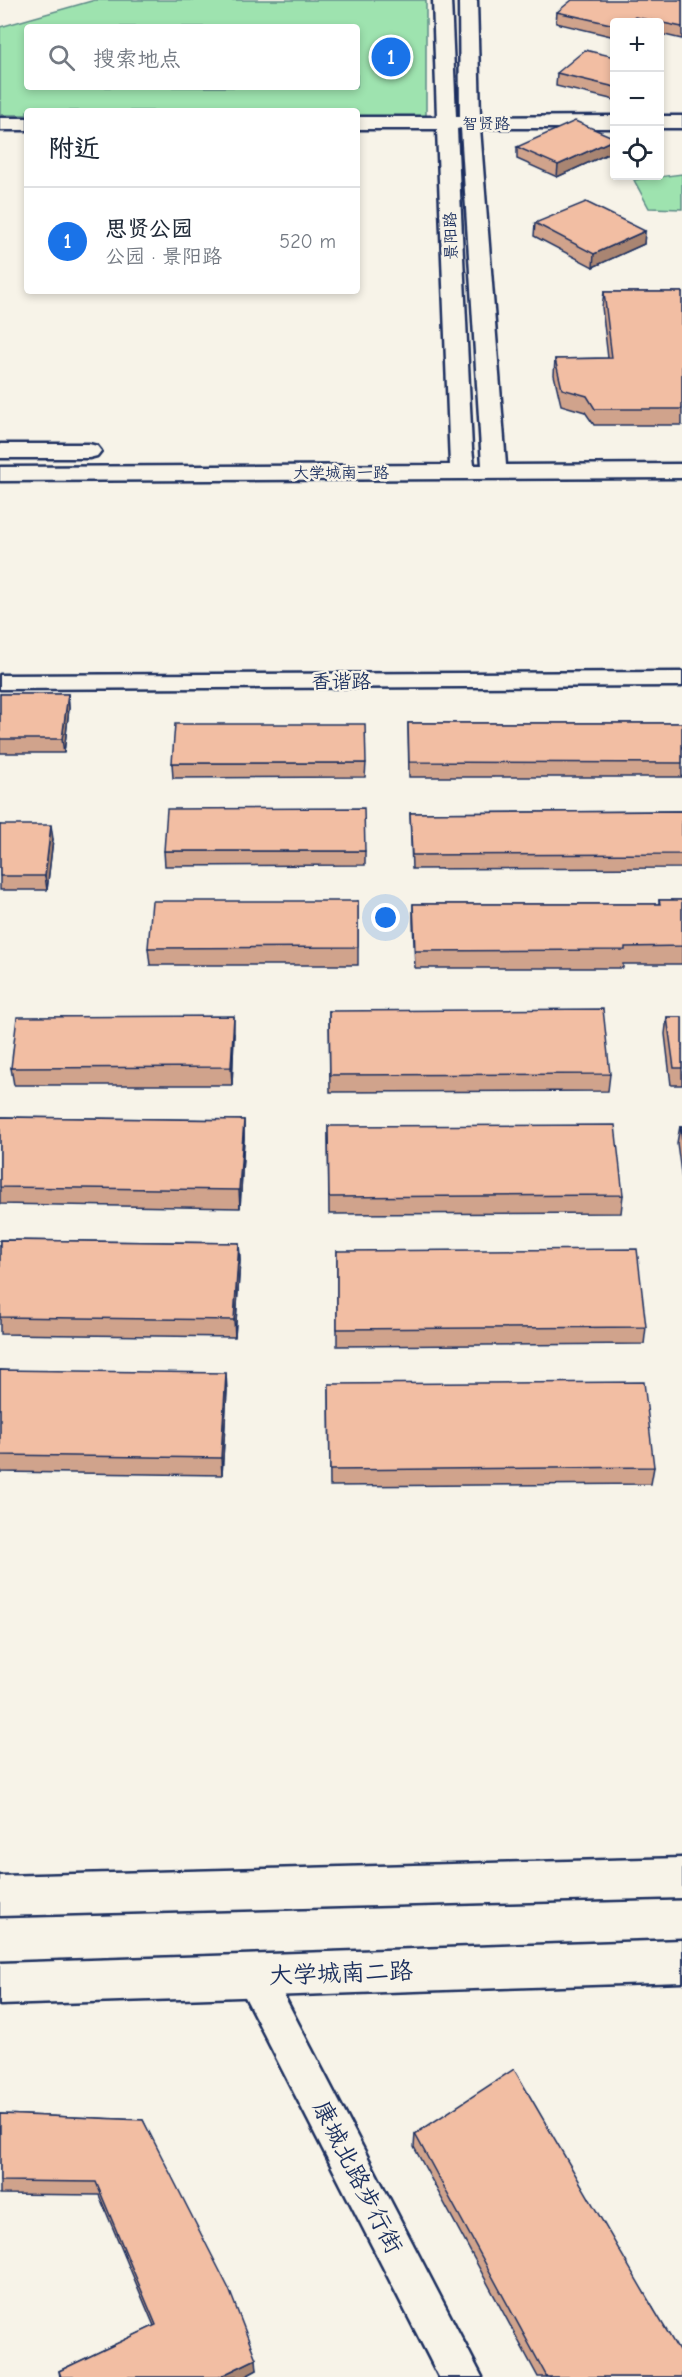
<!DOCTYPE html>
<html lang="zh">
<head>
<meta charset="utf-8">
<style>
	body { margin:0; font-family:"Comic Neue","LXGW WenKai TC",sans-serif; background:#f6f6f7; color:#1f2937 }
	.controls { position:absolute; right:18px; top:18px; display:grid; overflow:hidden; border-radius:6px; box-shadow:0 3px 9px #0003 }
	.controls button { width:54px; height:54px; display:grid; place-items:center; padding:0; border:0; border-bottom:2px solid #e0e1e3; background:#fff; color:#1f2937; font:30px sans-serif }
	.you { position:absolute; left:386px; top:918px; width:21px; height:21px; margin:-15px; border:4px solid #fff; border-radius:50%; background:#1a73e8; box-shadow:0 0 0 9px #1a73e833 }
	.badge { display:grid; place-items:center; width:39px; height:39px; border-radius:50%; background:#1a73e8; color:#fff; font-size:20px; font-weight:700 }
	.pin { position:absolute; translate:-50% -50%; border:3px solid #fff; box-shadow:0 2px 6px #0006 }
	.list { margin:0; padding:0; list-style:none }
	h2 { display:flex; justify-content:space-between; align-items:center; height:78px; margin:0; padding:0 24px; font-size:26px }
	h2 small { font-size:20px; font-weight:400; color:#747a83 }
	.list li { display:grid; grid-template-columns:39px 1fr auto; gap:18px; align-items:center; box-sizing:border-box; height:108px; padding:0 24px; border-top:2px solid #e0e1e3 }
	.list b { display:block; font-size:22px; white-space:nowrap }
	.list p { margin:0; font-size:20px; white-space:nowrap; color:#747a83 }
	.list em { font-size:20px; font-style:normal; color:#747a83 }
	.icon { flex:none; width:33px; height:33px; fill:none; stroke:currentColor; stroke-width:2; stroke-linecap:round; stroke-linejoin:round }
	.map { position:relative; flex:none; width:682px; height:2377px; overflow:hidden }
	.search { position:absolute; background:#fff; box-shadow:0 3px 9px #0003; left:24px; top:24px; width:336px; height:66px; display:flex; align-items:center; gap:15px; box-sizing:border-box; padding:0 21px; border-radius:6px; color:#747a83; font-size:22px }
	.panel { position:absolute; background:#fff; box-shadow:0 3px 9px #0003; left:24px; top:108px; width:336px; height:186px; border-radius:6px }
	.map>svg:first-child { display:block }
</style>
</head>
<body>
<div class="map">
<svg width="682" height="2377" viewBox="0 0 682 2377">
	<rect width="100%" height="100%" fill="#f7f3e8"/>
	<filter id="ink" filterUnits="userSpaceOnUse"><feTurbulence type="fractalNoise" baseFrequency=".0167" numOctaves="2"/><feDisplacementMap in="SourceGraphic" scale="12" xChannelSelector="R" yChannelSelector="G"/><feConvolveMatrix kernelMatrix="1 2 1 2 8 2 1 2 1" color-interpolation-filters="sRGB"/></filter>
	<g filter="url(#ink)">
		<g fill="#9ee3af" stroke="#5c8986" stroke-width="1.5" fill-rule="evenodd">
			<path d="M95,0H426V116H357V111H27V115H0V27ZM27,27H357V87H27Z"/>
			<polygon points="682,174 682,209 649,208 634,180"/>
		</g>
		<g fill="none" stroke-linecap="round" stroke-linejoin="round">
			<g stroke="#1b2f5e" stroke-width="5">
				<g id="street">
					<polygon points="682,672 682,686 0,689 0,675"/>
					<polygon points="254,1958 267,1963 482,2377 439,2377 241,1989 235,1976 241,1963"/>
				</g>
			</g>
			<g stroke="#1b2f5e" stroke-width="5">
				<g id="secondary">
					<path d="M433,0H451L456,117H460L459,0H477L480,117L614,116V128H480L506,465L682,464V478L0,481V467L450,465L437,129H357V117H437ZM461,128L482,465H474L472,449L457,129Z"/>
					<rect x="660" y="116" width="22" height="12"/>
					<rect x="0" y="118" width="27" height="12"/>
					<polygon points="0,444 89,444 97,446 101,451 97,456 89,458 0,458"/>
				</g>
			</g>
			<g stroke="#1b2f5e" stroke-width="5">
				<g id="highway">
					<polygon points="682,1858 682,1898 0,1916 0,1876"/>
					<polygon points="682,1940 682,1982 0,2005 0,1963"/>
				</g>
			</g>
			<use href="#street" fill="#f7f3e8" fill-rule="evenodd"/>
			<use href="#secondary" fill="#f7f3e8" fill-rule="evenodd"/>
			<use href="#highway" fill="#f7f3e8" fill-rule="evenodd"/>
		</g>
		<g fill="#d0a38c" stroke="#1b2f5e" stroke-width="1.5">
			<polygon points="682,0 682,39 660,34 660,22 615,22 615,37 556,23 557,12"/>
			<polygon points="615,57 615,100 556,86 557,73"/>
			<polygon points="517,147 614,151 557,177 517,159"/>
			<polygon points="535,223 645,231 644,244 593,267 534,236"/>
			<polygon points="604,292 682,292 682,425 594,425 585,412 561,405 554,375 555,359 608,358 602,307"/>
			<polygon points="0,694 68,694 69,708 64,753 0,753"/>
			<polygon points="408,723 682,723 682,777 409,777"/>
			<polygon points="172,763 366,763 365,777 173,778"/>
			<polygon points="682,811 682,868 412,869 410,813"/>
			<polygon points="0,825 53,839 47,890 0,890"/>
			<polygon points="164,851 365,851 365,865 165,866"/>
			<polygon points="659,900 682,900 682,964 623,964 623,968 415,968 413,922 413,904 659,904"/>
			<polygon points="358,901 358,965 150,965 148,948"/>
			<polygon points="329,1011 610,1074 608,1091 330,1092"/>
			<polygon points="667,1017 682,1017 682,1085 671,1085 665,1034"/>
			<polygon points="234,1034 232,1085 14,1085 11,1068"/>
			<polygon points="0,1117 244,1120 244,1138 240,1208 0,1204"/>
			<polygon points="328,1126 623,1195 621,1213 329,1214"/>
			<polygon points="680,1126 682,1126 682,1180 677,1143"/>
			<polygon points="0,1240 239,1243 240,1260 235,1337 0,1334"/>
			<polygon points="337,1251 646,1327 644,1344 337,1346"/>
			<polygon points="0,1370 227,1390 222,1475 0,1472"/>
			<polygon points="329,1384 654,1467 651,1484 330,1486"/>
			<polygon points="0,2114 143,2120 257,2370 244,2377 60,2377 59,2371 154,2326 99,2195 0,2194"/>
			<polygon points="415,2134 653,2308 682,2377 538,2377 414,2147"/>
		</g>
		<g fill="#a98572" stroke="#1b2f5e" stroke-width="1.5">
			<polygon points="635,17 635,22 628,22"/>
			<polygon points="615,139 614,151 557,177 558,165"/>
			<polygon points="645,231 644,244 593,267 594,254"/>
			<polygon points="68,694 69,708 64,753 62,739"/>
			<polygon points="51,825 53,839 47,890 45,876"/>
			<polygon points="234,1016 234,1034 232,1085 231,1067"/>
			<polygon points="244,1120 244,1138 240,1208 239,1190"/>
			<polygon points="239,1243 240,1260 235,1337 234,1320"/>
			<polygon points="226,1373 227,1390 222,1475 221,1458"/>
			<polygon points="256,2359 257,2370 244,2377 219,2377"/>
		</g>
		<g fill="#f2bea3" stroke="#1b2f5e" stroke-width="1.5">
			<polygon points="572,0 682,0 682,27 635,17 628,22 615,22 615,25 557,12"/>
			<polygon points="585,50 615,57 615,87 557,73"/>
			<polygon points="575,121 615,138 615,139 558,165 517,147"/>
			<polygon points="586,202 645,231 594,254 535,223"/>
			<polygon points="604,292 682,292 682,409 595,409 587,396 562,389 555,359 612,358"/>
			<polygon points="0,694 68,694 62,739 0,739"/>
			<polygon points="408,723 682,723 682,763 409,762"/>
			<polygon points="175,724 365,724 366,763 172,763"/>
			<polygon points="364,808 365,851 164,851 167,809"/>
			<polygon points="682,811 682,854 412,855 410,813"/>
			<polygon points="0,825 51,825 45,876 0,876"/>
			<polygon points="659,900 682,900 682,946 625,947 625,950 415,951 413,904 660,904"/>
			<polygon points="152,901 358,901 358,947 148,948"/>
			<polygon points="603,1009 610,1074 330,1075 329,1011"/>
			<polygon points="234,1016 231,1067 11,1068 17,1017"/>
			<polygon points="667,1017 682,1017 682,1068 674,1068"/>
			<polygon points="0,1117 244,1120 239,1190 0,1187"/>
			<polygon points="615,1125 623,1195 329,1197 328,1126"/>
			<polygon points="680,1126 682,1126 682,1141"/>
			<polygon points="0,1240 239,1243 234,1320 0,1317"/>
			<polygon points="637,1249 646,1327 337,1329 337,1251"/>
			<polygon points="0,1370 226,1373 221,1458 0,1455"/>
			<polygon points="644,1382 654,1467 330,1470 329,1384"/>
			<polygon points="514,2069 653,2308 682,2356 682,2377 547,2377 415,2134"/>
			<polygon points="0,2114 143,2120 229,2289 256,2359 219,2377 61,2377 59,2371 156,2325 96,2182 0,2181"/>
		</g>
	</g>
	<g text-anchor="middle" stroke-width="5" stroke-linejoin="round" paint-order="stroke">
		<g font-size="16" fill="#1b2f5e" stroke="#f7f3e8">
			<text x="486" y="129">智贤路</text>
			<text transform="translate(450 236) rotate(-92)" y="6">景阳路</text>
			<text x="341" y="478">大学城南一路</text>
		</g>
		<g font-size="20" fill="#1b2f5e" stroke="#f7f3e8">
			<text x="341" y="688">香谐路</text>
		</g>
		<g font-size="24" fill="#1b2f5e" stroke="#f7f3e8">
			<text transform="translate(341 1973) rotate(-2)" y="8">大学城南二路</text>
			<text transform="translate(358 2177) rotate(63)" y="8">康城北路步行街</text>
		</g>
	</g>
</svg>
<div class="controls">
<button>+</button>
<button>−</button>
<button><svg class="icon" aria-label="locate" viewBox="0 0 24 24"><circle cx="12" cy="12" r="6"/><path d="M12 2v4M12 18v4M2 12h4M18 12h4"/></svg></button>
</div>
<div class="you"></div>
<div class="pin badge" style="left:391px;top:57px">1</div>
<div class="search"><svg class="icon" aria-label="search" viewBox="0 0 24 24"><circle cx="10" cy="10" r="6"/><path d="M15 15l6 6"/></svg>搜索地点</div>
<section class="panel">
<h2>附近<small></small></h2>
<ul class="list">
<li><span class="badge">1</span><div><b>思贤公园</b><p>公园 · 景阳路</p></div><em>520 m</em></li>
</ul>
</section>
</div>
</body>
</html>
